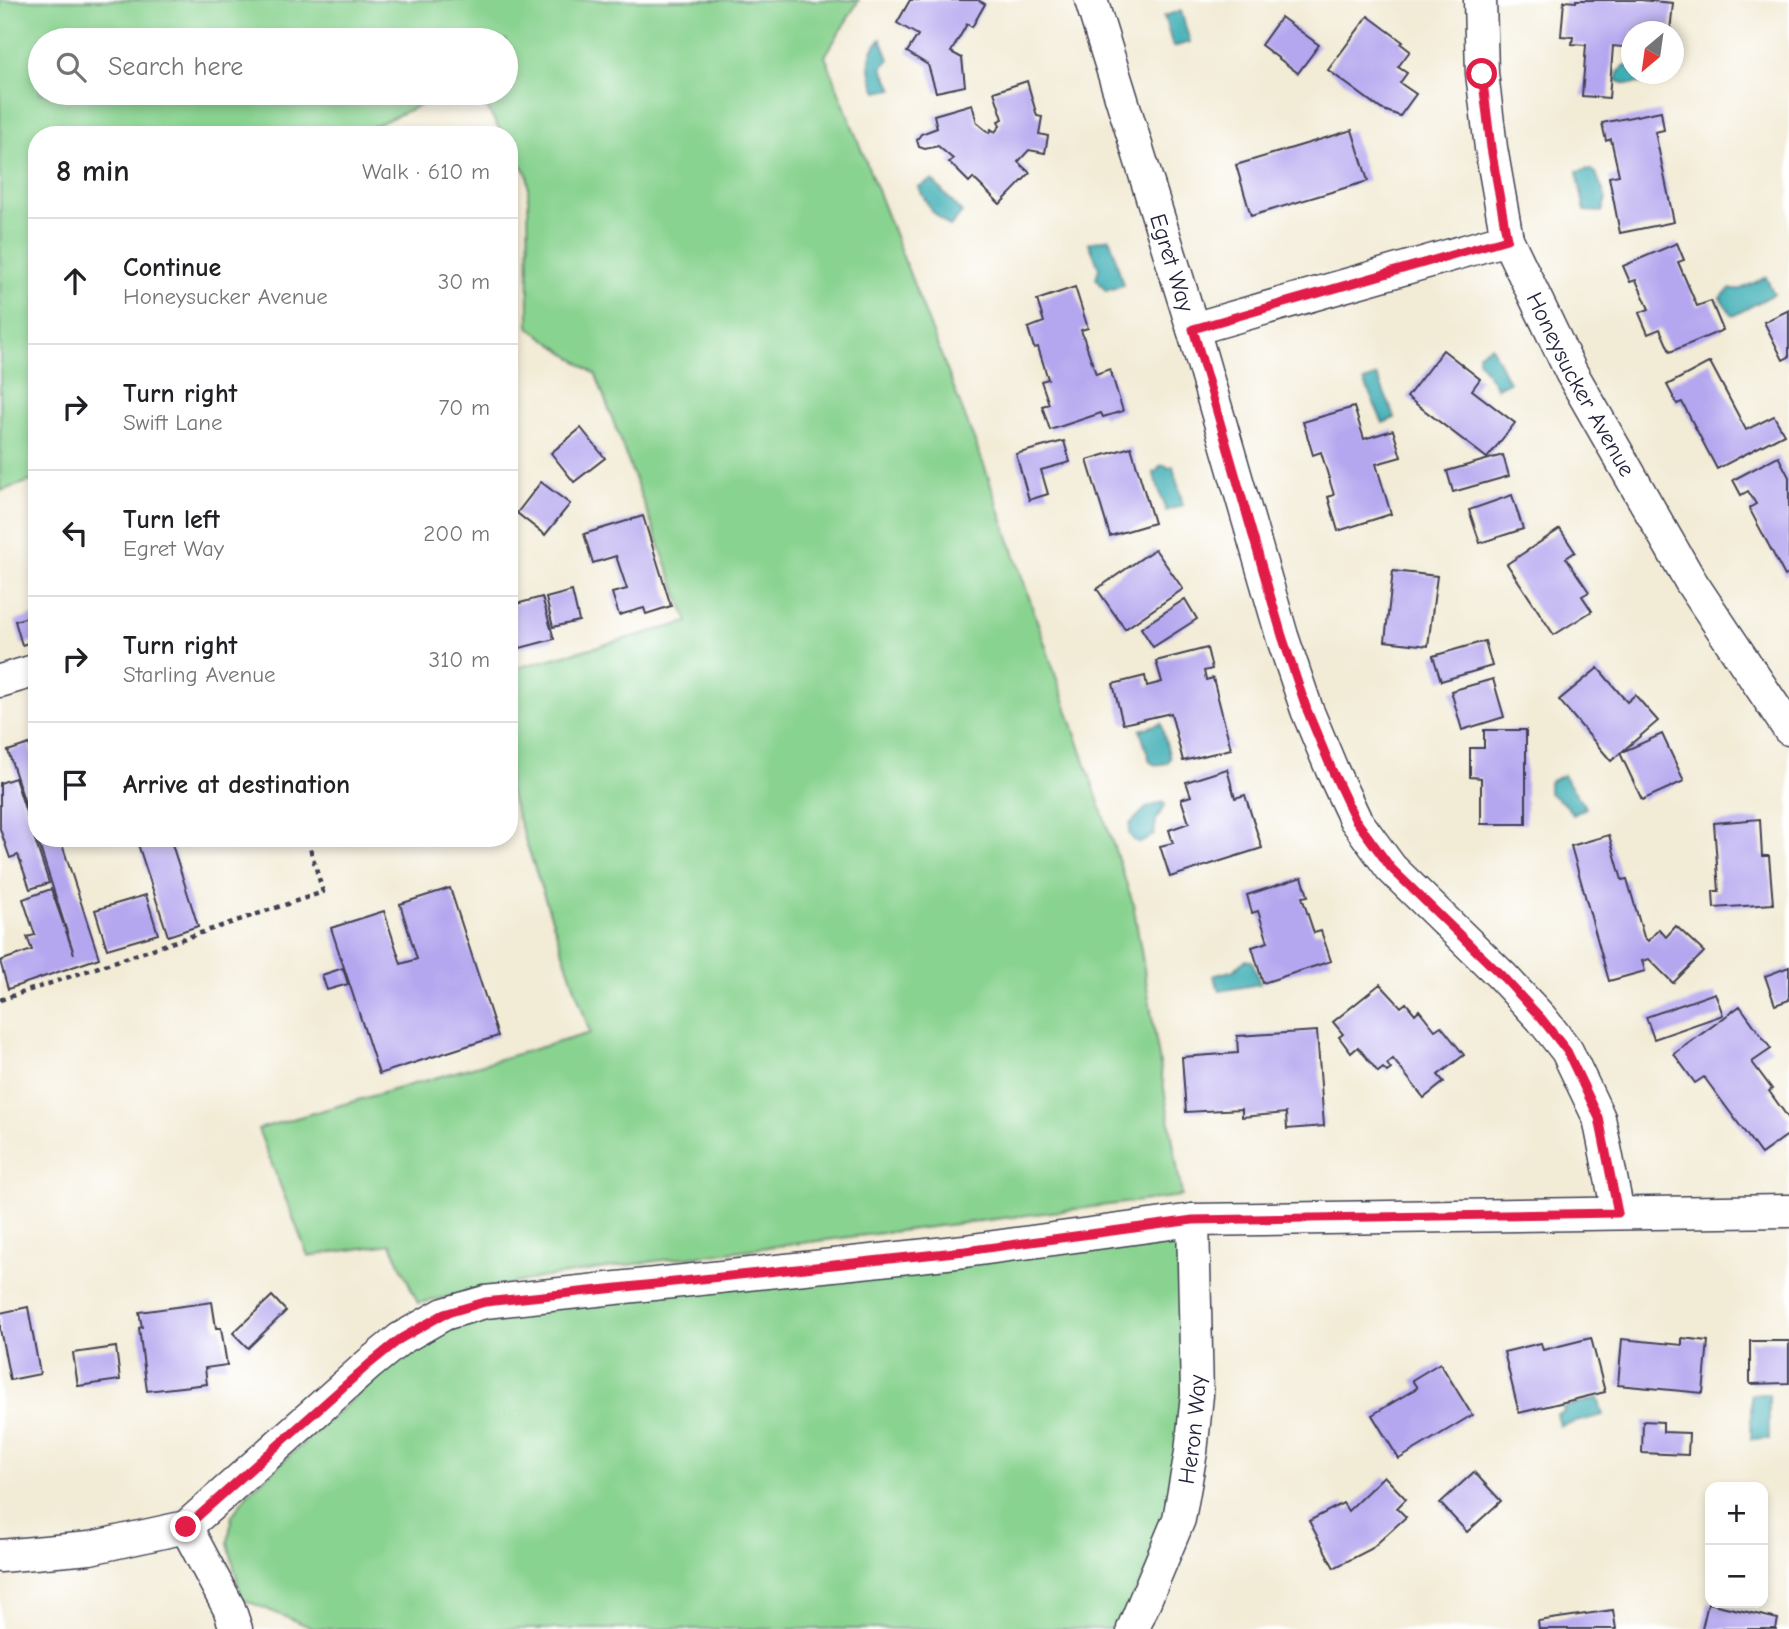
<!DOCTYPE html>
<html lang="en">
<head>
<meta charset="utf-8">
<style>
	body { margin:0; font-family:"Comic Neue",sans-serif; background:#f2f2f2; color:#202124 }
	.controls { position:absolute; right:21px; bottom:21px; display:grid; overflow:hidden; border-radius:14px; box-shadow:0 4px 10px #0003 }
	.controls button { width:63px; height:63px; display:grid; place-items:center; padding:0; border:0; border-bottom:2px solid #e0e0e0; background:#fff; color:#202124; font:35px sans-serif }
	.compass { position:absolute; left:1621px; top:21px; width:63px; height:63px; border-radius:50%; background:#fff; box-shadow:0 4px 10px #0003; rotate:209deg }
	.stop { position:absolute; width:21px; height:21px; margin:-16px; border:5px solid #e11d48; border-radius:50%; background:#fff }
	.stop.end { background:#e11d48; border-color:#fff; box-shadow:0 2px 7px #0008 }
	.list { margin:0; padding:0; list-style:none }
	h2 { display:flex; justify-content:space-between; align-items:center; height:91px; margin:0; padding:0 28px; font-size:30px }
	h2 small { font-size:23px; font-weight:400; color:#757577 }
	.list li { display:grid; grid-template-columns:46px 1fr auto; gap:21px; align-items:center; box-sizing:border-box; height:126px; padding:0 28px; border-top:2px solid #e0e0e0 }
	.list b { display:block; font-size:26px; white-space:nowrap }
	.list p { margin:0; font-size:23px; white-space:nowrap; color:#757577 }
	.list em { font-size:23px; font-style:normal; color:#757577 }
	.icon { flex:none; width:38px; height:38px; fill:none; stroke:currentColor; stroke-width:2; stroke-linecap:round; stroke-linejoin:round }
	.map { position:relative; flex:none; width:1789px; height:1629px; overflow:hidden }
	.search { position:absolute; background:#fff; box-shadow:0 4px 10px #0003; left:28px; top:28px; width:490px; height:77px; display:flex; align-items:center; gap:18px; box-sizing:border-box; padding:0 24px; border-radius:38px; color:#757577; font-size:26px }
	.panel { position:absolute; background:#fff; box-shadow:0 4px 10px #0003; left:28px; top:126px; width:490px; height:721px; border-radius:28px }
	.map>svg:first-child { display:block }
</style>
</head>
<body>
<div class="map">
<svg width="1789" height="1629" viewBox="0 0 1789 1629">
	<rect width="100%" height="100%" fill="#fff"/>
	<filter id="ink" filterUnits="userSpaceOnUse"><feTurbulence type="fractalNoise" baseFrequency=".0143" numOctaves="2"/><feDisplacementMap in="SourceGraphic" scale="14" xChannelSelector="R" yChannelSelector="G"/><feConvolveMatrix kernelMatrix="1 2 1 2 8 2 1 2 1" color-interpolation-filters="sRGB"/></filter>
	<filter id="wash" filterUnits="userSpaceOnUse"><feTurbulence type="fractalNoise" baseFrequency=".00686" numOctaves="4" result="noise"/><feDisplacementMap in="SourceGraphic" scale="28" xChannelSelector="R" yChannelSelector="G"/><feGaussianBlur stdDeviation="1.57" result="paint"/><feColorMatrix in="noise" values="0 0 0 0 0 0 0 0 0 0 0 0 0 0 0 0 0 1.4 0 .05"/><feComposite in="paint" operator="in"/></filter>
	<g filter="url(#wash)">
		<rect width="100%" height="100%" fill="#f2ebd5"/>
		<g fill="#89d390" stroke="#567a66" stroke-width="2">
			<polygon points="0,0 859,0 825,56 985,468 1133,903 1182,1196 663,1260 539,1278 418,1303 391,1244 308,1256 258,1129 590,1033 509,791 509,670 688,622 596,375 529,327 528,176 509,144 509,135 503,135 478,93 506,93 506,40 40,40 40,93 447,93 354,135 37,135 37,479 0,491"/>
			<polygon points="1177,1229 1185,1334 1185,1411 1172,1492 1151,1562 1120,1629 315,1629 242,1599 228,1543 232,1516 248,1493 406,1351 441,1329 477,1316"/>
		</g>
		<g fill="#3badb3" stroke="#2e6877" stroke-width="2">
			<polygon points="1181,11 1190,42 1173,47 1164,16"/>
			<path d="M881,39L889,59L882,68L893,89L877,92C869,73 864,54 881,39Z"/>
			<path d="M1631,65L1632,74H1661C1651,83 1630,87 1618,81L1617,74L1623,67Z"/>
			<polygon points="1589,169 1596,173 1606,199 1602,212 1585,211 1577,172"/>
			<polygon points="932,180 962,213 950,227 931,210 918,187"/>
			<polygon points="1110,238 1123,285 1106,291 1096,278 1099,268 1089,243"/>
			<polygon points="1766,277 1774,294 1733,316 1720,298 1730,289 1741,289"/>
			<polygon points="1491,346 1509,382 1497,388 1478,360 1478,353"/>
			<polygon points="1377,376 1395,418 1383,423 1364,381"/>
			<polygon points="1165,465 1168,468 1173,466 1183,505 1166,511 1153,472 1157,471 1160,466"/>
			<polygon points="1161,723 1170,758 1167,763 1156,765 1150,762 1140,730"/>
			<polygon points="1563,775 1586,808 1573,815 1566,805 1549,793 1549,782"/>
			<polygon points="1163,802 1165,805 1156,820 1154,835 1140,843 1134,840 1129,834 1130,824 1146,808"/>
			<polygon points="1245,960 1252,961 1260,984 1220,991 1213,976 1234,970"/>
			<rect x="1751" y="1394" width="18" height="45"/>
			<polygon points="1598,1398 1603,1415 1560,1426 1557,1414 1564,1412 1563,1408"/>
		</g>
		<g id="blocks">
			<g fill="#b5a7ef">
				<polygon points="910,0 978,0 985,4 972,27 967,24 951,52 962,58 965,86 936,92 928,65 907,52 918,35 897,23"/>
				<polygon points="1576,0 1640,0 1673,3 1670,32 1632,32 1632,48 1613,46 1609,98 1582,96 1586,45 1572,44 1573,37 1561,36 1564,1 1576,2"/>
				<polygon points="1368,16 1403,42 1401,44 1410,51 1398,67 1407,73 1400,83 1416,94 1400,116 1381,109 1328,70"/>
				<polygon points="1281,17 1319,45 1298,73 1261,45"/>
				<polygon points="1027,81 1037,116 1042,117 1039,134 1048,136 1045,153 1029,150 1018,162 1030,173 1000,204 973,178 969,182 949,162 953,159 938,146 925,149 919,147 917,140 921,134 937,128 934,115 972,104 977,123 989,133 991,129 995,132 1000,126 998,121 1003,119 994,92"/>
				<polygon points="1661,111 1664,130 1655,132 1674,222 1620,233 1609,177 1619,175 1611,139 1606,141 1602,123"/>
				<polygon points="1352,130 1368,181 1251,216 1236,165"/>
				<polygon points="1677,243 1684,260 1678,262 1697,306 1711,301 1723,330 1670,352 1660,329 1648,334 1639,313 1649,309 1636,280 1630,282 1623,266"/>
				<polygon points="1075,287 1088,328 1081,330 1096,374 1110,369 1123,411 1103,417 1101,413 1050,430 1042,406 1049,404 1041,381 1048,379 1038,347 1034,348 1028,328 1044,322 1037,300"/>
				<polygon points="1789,310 1789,357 1783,360 1764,322"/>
				<polygon points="1443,350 1480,379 1472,390 1515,423 1487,458 1407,397"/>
				<polygon points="1710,362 1746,430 1774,416 1784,434 1717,469 1682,402 1677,404 1667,385"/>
				<polygon points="1354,407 1364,439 1393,430 1401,457 1376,464 1391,514 1338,531 1328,497 1334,495 1321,452 1313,455 1303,422"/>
				<polygon points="581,428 605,458 574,482 551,453"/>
				<polygon points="1064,441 1070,462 1041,470 1048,494 1029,500 1016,454"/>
				<polygon points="1131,447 1154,523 1110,536 1087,460"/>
				<polygon points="1503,455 1509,476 1453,492 1447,471"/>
				<polygon points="1778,456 1789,477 1789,574 1785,576 1749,508 1756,504 1748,491 1741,495 1733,480"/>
				<polygon points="541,482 570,504 545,535 517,513"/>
				<polygon points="1512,495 1523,529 1480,543 1469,510"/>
				<polygon points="643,516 671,606 646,614 644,608 619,615 612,593 627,589 616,556 593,563 584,534"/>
				<polygon points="1560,529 1575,552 1566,558 1589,592 1582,596 1592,611 1554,635 1507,564"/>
				<polygon points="1155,549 1183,589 1125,629 1097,589"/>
				<polygon points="1393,571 1437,576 1428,646 1385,641"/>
				<polygon points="572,591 579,621 553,627 546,598"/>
				<polygon points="542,597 554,639 509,651 509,606"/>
				<polygon points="1185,599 1197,619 1153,647 1141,628"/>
				<polygon points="37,614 37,640 22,645 15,621"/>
				<polygon points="1485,641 1492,666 1441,681 1433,656"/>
				<polygon points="1207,648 1212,669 1204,671 1206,680 1213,678 1231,749 1183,761 1171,713 1123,724 1113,684 1145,676 1147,686 1162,682 1156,661"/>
				<polygon points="1598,668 1627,702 1635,695 1658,721 1611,761 1559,700"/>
				<polygon points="1493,679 1504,717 1462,730 1451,691"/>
				<polygon points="1484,730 1526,730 1526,824 1481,824 1481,778 1470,777 1470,748 1484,748"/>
				<polygon points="1662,734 1684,781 1642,800 1620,753"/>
				<polygon points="29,744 37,767 36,837 8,751"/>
				<polygon points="1227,769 1235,798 1245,795 1262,848 1170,877 1160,846 1173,843 1169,830 1189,823 1181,799 1191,796 1186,782"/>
				<polygon points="15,778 49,883 30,889 18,855 10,858 0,829 0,783"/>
				<polygon points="1760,819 1762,856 1769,856 1773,904 1714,908 1713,891 1719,891 1714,823"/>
				<polygon points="1609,835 1622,880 1627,879 1644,937 1648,941 1659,929 1666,937 1676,926 1704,952 1673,983 1649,959 1642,961 1645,971 1609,981 1571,846"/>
				<polygon points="37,838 60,838 99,958 8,989 0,961 32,950 27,937 35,935 23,899 51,889 74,954"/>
				<polygon points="136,838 170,838 198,926 168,936"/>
				<polygon points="1302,877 1308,896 1302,897 1314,933 1321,931 1331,961 1263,983 1252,947 1268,942 1258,911 1252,913 1247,895"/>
				<polygon points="450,888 498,1036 379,1074 331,928 384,911 401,964 417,959 400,904"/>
				<polygon points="146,895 158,934 107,949 95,910"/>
				<polygon points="1789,967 1789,1000 1775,1005 1765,976"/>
				<polygon points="343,968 348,984 327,990 322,975"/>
				<polygon points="1380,984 1401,1007 1406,1003 1415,1014 1419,1010 1435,1030 1441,1026 1464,1055 1438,1075 1444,1082 1424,1098 1393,1059 1387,1064 1391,1069 1387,1072 1383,1068 1378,1072 1358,1047 1351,1053 1339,1037 1343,1034 1333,1022"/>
				<polygon points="1715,993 1723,1015 1654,1039 1646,1017"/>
				<polygon points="1740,1006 1771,1049 1752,1062 1772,1089 1769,1091 1789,1119 1789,1134 1761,1154 1704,1077 1695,1083 1674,1054"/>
				<polygon points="1317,1031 1324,1126 1287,1129 1286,1113 1242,1117 1242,1109 1186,1112 1182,1057 1238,1053 1237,1036"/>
				<polygon points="272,1296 286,1311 248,1348 233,1333"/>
				<polygon points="212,1302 216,1328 221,1328 227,1365 205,1368 207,1384 147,1391 139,1328 142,1327 139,1312"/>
				<polygon points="28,1307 40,1374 10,1380 0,1329 0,1313"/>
				<polygon points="1591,1338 1605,1392 1519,1413 1504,1352 1541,1343 1543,1350"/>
				<polygon points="1682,1338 1708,1341 1703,1393 1618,1385 1622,1339 1682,1345"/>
				<polygon points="1750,1341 1789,1341 1789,1383 1750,1384"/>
				<polygon points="116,1347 120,1380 78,1386 73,1353"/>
				<polygon points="1440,1363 1472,1415 1399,1459 1372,1415 1417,1388 1412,1380"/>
				<polygon points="1643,1421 1663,1422 1663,1432 1689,1433 1688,1455 1642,1453"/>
				<polygon points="1474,1472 1501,1501 1467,1532 1440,1503"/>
				<polygon points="1384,1476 1406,1499 1397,1508 1406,1517 1371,1549 1334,1568 1309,1521 1343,1503 1348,1511"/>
				<polygon points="1708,1603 1778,1619 1776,1629 1702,1629"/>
				<polygon points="1613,1610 1616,1629 1539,1629 1538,1621"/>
			</g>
		</g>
	</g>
	<g filter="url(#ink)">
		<use href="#blocks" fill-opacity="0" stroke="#414052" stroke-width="2"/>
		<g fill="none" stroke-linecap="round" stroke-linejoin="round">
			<g stroke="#414052" stroke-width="35">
				<g id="street">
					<path id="s1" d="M1091,0L1193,329L1282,636L1307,710L1332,770L1355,819L1391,868L1502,976L1541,1018L1567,1051L1599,1118L1618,1213"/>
					<path id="s2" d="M1480,0L1482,73L1491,148L1507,239L1571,372L1691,582L1789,729"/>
					<polyline points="1193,329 1507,239"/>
					<polyline points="0,681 37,670"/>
					<polyline points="186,1527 229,1608 236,1629"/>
					<polyline points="0,1556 90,1548 186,1527 368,1365 400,1339 444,1314 485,1302 965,1251 1193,1220 1789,1211"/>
					<path id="s3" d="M1133,1629L1179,1519L1191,1452L1197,1395L1193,1220"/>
				</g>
			</g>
			<polyline stroke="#414052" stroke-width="4.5" stroke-dasharray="5 5" stroke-linecap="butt" points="0,1000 323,892 307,838"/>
			<use href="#street" stroke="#fff" stroke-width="32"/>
		</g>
	</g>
	<g fill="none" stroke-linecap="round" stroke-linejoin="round" filter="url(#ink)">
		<polyline stroke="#e11d48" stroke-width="9" points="186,1527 368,1365 400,1339 444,1314 485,1302 965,1251 1193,1220 1618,1213 1599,1118 1567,1051 1541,1018 1502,976 1391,868 1355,819 1332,770 1307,710 1282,636 1193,329 1507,239 1491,148 1482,74"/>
	</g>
	<g text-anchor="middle" stroke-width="5" stroke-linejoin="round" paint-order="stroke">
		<g font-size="23" fill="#22223b" stroke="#fff">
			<text dy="8" stroke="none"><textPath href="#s1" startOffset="275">Egret Way</textPath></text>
			<text dy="8" stroke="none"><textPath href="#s2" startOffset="404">Honeysucker Avenue</textPath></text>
			<text dy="8" stroke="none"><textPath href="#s3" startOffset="210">Heron Way</textPath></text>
		</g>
	</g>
</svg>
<div class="controls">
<button>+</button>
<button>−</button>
</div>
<svg class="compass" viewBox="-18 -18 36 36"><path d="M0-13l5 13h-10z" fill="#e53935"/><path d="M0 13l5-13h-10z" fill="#757577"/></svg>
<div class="stop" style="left:1482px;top:74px"></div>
<div class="stop end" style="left:186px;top:1527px"></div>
<div class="search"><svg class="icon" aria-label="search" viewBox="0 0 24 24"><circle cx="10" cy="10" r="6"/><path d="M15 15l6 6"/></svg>Search here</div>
<section class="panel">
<h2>8 min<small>Walk · 610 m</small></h2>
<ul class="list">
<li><svg class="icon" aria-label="ahead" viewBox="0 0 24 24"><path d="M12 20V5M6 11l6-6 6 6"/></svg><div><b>Continue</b><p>Honeysucker Avenue</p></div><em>30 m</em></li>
<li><svg class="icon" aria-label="right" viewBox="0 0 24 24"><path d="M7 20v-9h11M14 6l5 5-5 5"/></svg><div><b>Turn right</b><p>Swift Lane</p></div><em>70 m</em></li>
<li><svg class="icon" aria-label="left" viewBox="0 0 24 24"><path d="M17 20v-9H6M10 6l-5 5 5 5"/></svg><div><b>Turn left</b><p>Egret Way</p></div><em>200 m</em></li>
<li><svg class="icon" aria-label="right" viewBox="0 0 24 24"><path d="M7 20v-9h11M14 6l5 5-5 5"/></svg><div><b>Turn right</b><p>Starling Avenue</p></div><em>310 m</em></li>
<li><svg class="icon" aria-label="arrive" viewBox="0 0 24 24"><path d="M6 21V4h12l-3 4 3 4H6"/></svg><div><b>Arrive at destination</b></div></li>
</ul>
</section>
</div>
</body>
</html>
